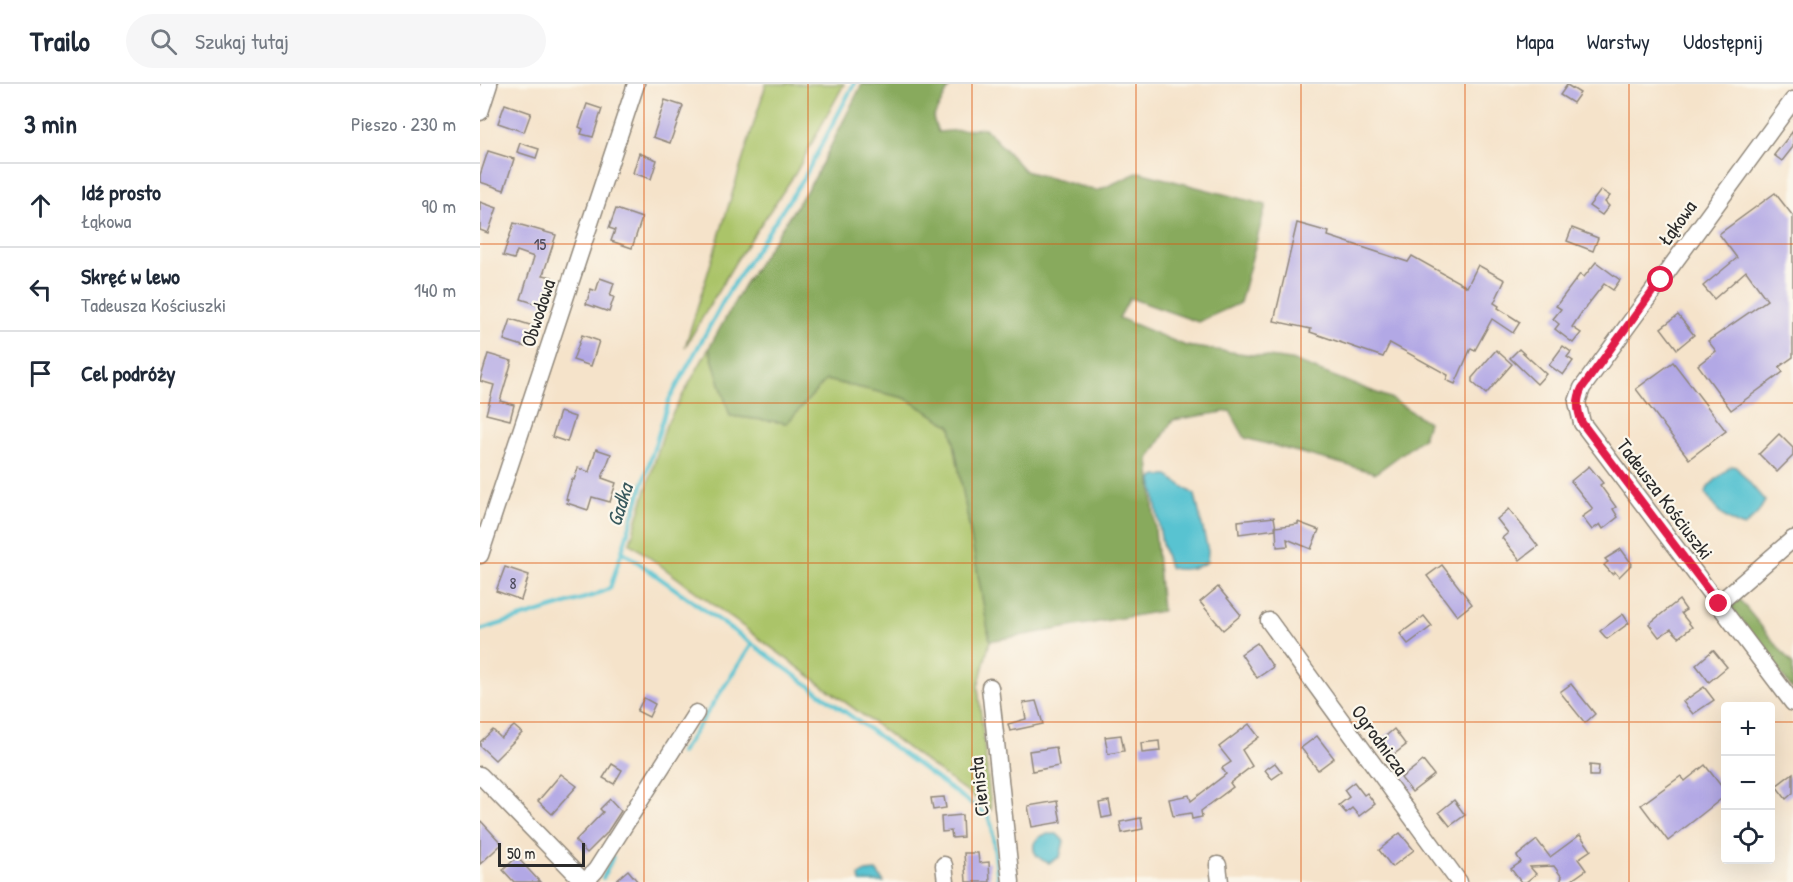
<!DOCTYPE html>
<html lang="pl">
<head>
<meta charset="utf-8">
<style>
	:root { --surface:#fff; --page:#f6f6f7; --text:#1f2937; --muted:#747a83; --line:#e0e1e3 }
	body { margin:0; font-family:"Patrick Hand",sans-serif; background:var(--page); color:var(--text) }
	.controls { position:absolute; right:18px; bottom:18px; display:grid; overflow:hidden; border-radius:6px; box-shadow:0 6px 24px #0002 }
	.controls button { width:54px; height:54px; display:grid; place-items:center; padding:0; border:0; border-bottom:2px solid var(--line); background:var(--surface); color:var(--text); font:30px sans-serif }
	.scale { position:absolute; left:18px; bottom:15px; width:87px; box-sizing:border-box; padding-left:6px; border:3px solid #2b2b2b; border-top:0; font-size:16px; line-height:21px; white-space:nowrap; color:#2b2b2b; -webkit-text-stroke:4px #fbf7ec; paint-order:stroke }
	.stop { position:absolute; width:18px; height:18px; margin:-14px; border:4px solid #e11d48; border-radius:50%; background:#fff }
	.stop.end { background:#e11d48; border-color:#fff; box-shadow:0 2px 6px #0008 }
	.list { margin:0; padding:0; list-style:none }
	h2 { display:flex; justify-content:space-between; align-items:center; height:78px; margin:0; padding:0 24px; font-size:26px }
	h2 small { font-size:20px; font-weight:400; color:var(--muted) }
	.list li { display:grid; grid-template-columns:39px 1fr auto; gap:18px; align-items:center; box-sizing:border-box; height:84px; padding:0 24px; border-top:2px solid var(--line) }
	.list b { display:block; font-size:22px; white-space:nowrap }
	.list p { margin:0; font-size:20px; white-space:nowrap; color:var(--muted) }
	.list em { font-size:20px; font-style:normal; color:var(--muted) }
	.icon { flex:none; width:33px; height:33px; fill:none; stroke:currentColor; stroke-width:2; stroke-linecap:round; stroke-linejoin:round }
	.map { position:relative; flex:none; width:1313px; height:798px; overflow:hidden }
	header { display:flex; align-items:center; gap:36px; box-sizing:border-box; height:84px; padding:0 30px; background:var(--surface); border-bottom:2px solid var(--line) }
	header strong { font-size:28px }
	nav { display:flex; gap:33px; margin-inline-start:auto; font-size:21px }
	.search { width:420px; height:54px; background:var(--page); display:flex; align-items:center; gap:15px; box-sizing:border-box; padding:0 21px; border-radius:33px; color:var(--muted); font-size:22px }
	main { display:flex }
	aside { flex:1; background:var(--surface) }
	.map>svg:first-child { display:block }
	.green { fill:#abc469; stroke:#6b784a; stroke-width:1.5 }
	.forest { fill:#88aa5d; stroke:#5a6a44; stroke-width:1.5 }
	.water { fill:#58c3d1; stroke:#42777e; stroke-width:1.5 }
	.lines { fill:none; stroke-linecap:round; stroke-linejoin:round }
	.stream { stroke:#58c3d1; stroke-width:4 }
	.building { fill:#b2a8e5 }
	.minor-casing { stroke:#90877a; stroke-width:19 }
	.minor { stroke:#fff; stroke-width:16 }
	.route { stroke:#e11d48; stroke-width:8 }
	.grid { fill:none; stroke:#df570e; stroke-width:1.5; stroke-opacity:0.55 }
	.labels { text-anchor:middle; stroke-width:4.5; stroke-linejoin:round; paint-order:stroke }
	.number-label { font-size:16px; fill:#4d4a5a }
	.street-label { font-size:20px; fill:#2b2b2b; stroke:#fbf7ec }
	.water-label { font-size:21px; font-style:italic; fill:#38595d; stroke:#fbf7ec }
</style>
</head>
<body>
<header>
<strong>Trailo</strong>
<div class="search"><svg class="icon" aria-label="search" viewBox="0 0 24 24"><circle cx="10" cy="10" r="6"/><path d="M15 15l6 6"/></svg>Szukaj tutaj</div>
<nav><a>Mapa</a><a>Warstwy</a><a>Udostępnij</a></nav>
</header>
<main>
<aside>
<h2>3 min<small>Pieszo · 230 m</small></h2>
<ul class="list">
<li><svg class="icon" aria-label="ahead" viewBox="0 0 24 24"><path d="M12 20V5M6 11l6-6 6 6"/></svg><div><b>Idź prosto</b><p>Łąkowa</p></div><em>90 m</em></li>
<li><svg class="icon" aria-label="left" viewBox="0 0 24 24"><path d="M17 20v-9H6M10 6l-5 5 5 5"/></svg><div><b>Skręć w lewo</b><p>Tadeusza Kościuszki</p></div><em>140 m</em></li>
<li><svg class="icon" aria-label="arrive" viewBox="0 0 24 24"><path d="M6 21V4h12l-3 4 3 4H6"/></svg><div><b>Cel podróży</b></div></li>
</ul>
</aside>
<div class="map">
<svg width="1313" height="798" viewBox="0 0 1313 798">
	<rect width="100%" height="100%" fill="#fbf7ec"/>
	<filter id="ink" filterUnits="userSpaceOnUse"><feTurbulence type="fractalNoise" baseFrequency=".0167" numOctaves="2"/><feDisplacementMap in="SourceGraphic" scale="12" xChannelSelector="R" yChannelSelector="G"/><feConvolveMatrix kernelMatrix="1 2 1 2 8 2 1 2 1" color-interpolation-filters="sRGB"/></filter>
	<filter id="wash" filterUnits="userSpaceOnUse"><feTurbulence type="fractalNoise" baseFrequency=".008" numOctaves="4" result="noise"/><feDisplacementMap in="SourceGraphic" scale="24" xChannelSelector="R" yChannelSelector="G"/><feGaussianBlur stdDeviation="1.35" result="paint"/><feColorMatrix in="noise" values="0 0 0 0 0 0 0 0 0 0 0 0 0 0 0 0 0 1.4 0 .05"/><feComposite in="paint" operator="in"/></filter>
	<g filter="url(#wash)">
		<rect width="100%" height="100%" fill="#f5e3ca"/>
		<g class="green">
			<polygon points="286,0 364,0 315,90 256,177 205,263"/>
			<polygon points="229,264 250,332 307,339 346,296 425,314 471,342 510,557 498,603 511,726 150,459 186,341"/>
		</g>
		<g class="forest">
			<polygon points="382,0 471,0 453,34 458,48 505,44 545,87 617,107 659,88 786,121 760,219 718,238 650,214 639,234 706,262 811,276 910,314 948,338 943,354 896,389 765,354 750,327 693,336 669,375 682,527 510,557 471,342 425,314 346,296 307,339 250,332 229,264 264,201 334,95"/>
			<polygon points="1258,514 1313,581 1313,606 1248,523"/>
		</g>
		<g class="water">
			<path d="M1251,382L1256,383L1285,417L1278,429L1264,443C1243,435 1237,427 1225,408L1230,401Z"/>
			<path d="M678,392H688L715,411L728,467L727,478C717,484 700,488 689,483L682,460L672,396L674,393Z"/>
			<path d="M567,750H577L584,757L580,773L569,779C551,774 547,755 567,750Z"/>
			<polygon points="396,787 404,798 380,798 379,792 385,788"/>
		</g>
		<g class="lines">
			<g class="stream">
				<polyline points="0,546 115,511 130,504 142,467"/>
				<polyline points="272,560 508,732 512,743 518,798"/>
				<polyline points="201,669 272,560 142,467 189,316 249,207 325,92 374,0"/>
				<polyline points="123,794 133,773"/>
			</g>
		</g>
		<g id="blocks">
			<g class="building">
				<polygon points="1087,1 1100,9 1093,19 1080,11"/>
				<polygon points="185,16 203,22 190,59 173,53"/>
				<polygon points="25,20 51,29 44,48 18,39"/>
				<polygon points="107,20 122,25 113,53 101,50 103,45 99,43"/>
				<polygon points="1313,47 1313,63 1302,77 1294,71"/>
				<polygon points="40,59 59,65 56,74 37,68"/>
				<polygon points="8,67 34,75 24,106 0,98 0,91"/>
				<polygon points="159,69 177,76 171,95 153,89"/>
				<polygon points="1121,106 1130,112 1125,118 1129,122 1122,131 1109,122"/>
				<polygon points="1295,109 1313,132 1313,273 1299,283 1303,288 1251,326 1218,281 1236,267 1228,257 1287,216 1266,187 1234,215 1223,202 1257,174 1239,150"/>
				<polygon points="0,118 17,124 8,149 0,146"/>
				<polygon points="136,125 162,134 152,164 131,157 135,146 129,144"/>
				<polygon points="34,139 76,151 63,191 72,193 63,222 41,215 54,173 37,167 34,175 23,172"/>
				<polygon points="817,139 849,148 848,152 928,178 932,172 987,203 998,181 1025,196 1014,219 1019,222 1018,224 1040,238 1033,249 1012,235 995,266 991,264 975,300 966,296 968,291 910,259 903,273 830,248 831,245 794,237"/>
				<polygon points="1092,144 1118,154 1113,167 1087,157"/>
				<polygon points="1116,178 1140,196 1133,206 1124,200 1102,228 1092,243 1101,249 1093,259 1075,245 1079,240 1073,235 1081,225 1076,222 1100,190 1104,193"/>
				<polygon points="120,194 134,199 130,212 134,213 129,228 106,220 111,205 116,207"/>
				<polygon points="1198,231 1214,251 1197,265 1181,244"/>
				<polygon points="31,235 53,242 46,263 24,256"/>
				<polygon points="102,251 119,257 111,282 93,276"/>
				<polygon points="1083,262 1091,268 1087,273 1093,277 1083,291 1069,281"/>
				<polygon points="1039,265 1066,290 1057,300 1030,274"/>
				<polygon points="1016,266 1032,280 1006,310 992,298 992,294"/>
				<polygon points="8,270 32,277 20,317 34,321 30,336 6,330 14,301 0,297"/>
				<polygon points="1193,278 1246,347 1209,375 1156,305"/>
				<polygon points="80,328 95,333 87,358 72,353"/>
				<polygon points="1299,350 1313,364 1313,372 1297,388 1279,370"/>
				<polygon points="116,365 131,370 122,394 136,399 130,418 112,413 108,426 87,419 88,416 86,415 92,395 94,396 98,384 109,388"/>
				<polygon points="1109,382 1123,399 1120,401 1136,423 1133,425 1138,433 1123,445 1120,440 1112,446 1102,433 1113,425 1091,397"/>
				<polygon points="1029,425 1058,462 1040,476 1022,454 1028,449 1017,435"/>
				<polygon points="794,433 796,445 795,443 818,440 818,438 839,446 831,465 807,455 808,462 797,463 796,445 759,450 758,437"/>
				<polygon points="1141,465 1152,480 1139,493 1135,488 1132,490 1124,481 1128,478 1125,475"/>
				<polygon points="962,481 992,520 977,532 947,492"/>
				<polygon points="25,483 49,491 41,516 16,507"/>
				<polygon points="738,503 761,531 743,546 720,518"/>
				<polygon points="1199,516 1206,526 1201,529 1212,543 1199,553 1191,545 1179,553 1169,540"/>
				<polygon points="1143,530 1149,539 1127,555 1120,547"/>
				<polygon points="944,532 952,542 928,560 920,550"/>
				<polygon points="777,559 793,583 777,594 761,570"/>
				<polygon points="1233,566 1247,583 1229,598 1216,581"/>
				<polygon points="1091,600 1115,630 1105,639 1080,608"/>
				<polygon points="1224,603 1234,616 1213,630 1203,618"/>
				<polygon points="164,614 175,620 169,633 157,627"/>
				<polygon points="556,617 563,640 530,647 528,640 546,635 543,619"/>
				<polygon points="769,640 779,653 762,666 772,682 750,699 753,703 721,727 722,733 712,735 711,729 693,732 689,715 709,711 711,717 746,690 742,684 751,678 739,663"/>
				<polygon points="34,642 42,649 15,676 0,662 0,658 13,646 21,654"/>
				<polygon points="914,645 926,661 913,671 901,656"/>
				<polygon points="641,651 644,667 628,670 625,653"/>
				<polygon points="837,652 854,674 838,686 821,664"/>
				<polygon points="679,657 680,667 662,669 661,659"/>
				<polygon points="576,663 579,682 552,687 549,667"/>
				<polygon points="943,677 954,691 932,708 921,694"/>
				<polygon points="795,679 802,688 792,695 785,686"/>
				<polygon points="132,680 142,686 134,700 123,694"/>
				<polygon points="1110,681 1119,682 1118,692 1110,692"/>
				<polygon points="1225,681 1245,707 1245,712 1188,757 1161,721 1201,692 1205,697"/>
				<polygon points="1313,689 1313,709 1306,715 1296,702"/>
				<polygon points="81,690 97,702 72,730 58,717"/>
				<polygon points="874,698 884,711 887,709 895,720 879,732 872,724 866,729 859,721 869,713 864,706"/>
				<polygon points="464,713 466,724 453,726 451,714"/>
				<polygon points="130,715 141,727 126,750 107,769 95,757 123,728 120,725"/>
				<polygon points="974,716 985,731 970,742 959,728"/>
				<polygon points="577,717 581,738 552,743 548,722"/>
				<polygon points="629,717 632,732 622,734 619,719"/>
				<polygon points="482,731 483,753 472,754 471,747 462,748 461,733"/>
				<polygon points="661,734 663,745 642,749 640,738"/>
				<polygon points="0,736 22,760 0,780"/>
				<polygon points="920,749 934,766 912,783 899,766"/>
				<polygon points="1100,751 1111,766 1098,775 1106,786 1089,798 1080,798 1082,793 1074,782 1050,783 1056,790 1046,798 1041,798 1031,785 1041,778 1037,772 1057,756 1070,773"/>
				<polygon points="484,769 498,769 499,779 509,778 510,798 486,798"/>
				<polygon points="37,773 60,798 34,798 23,786"/>
				<polygon points="148,786 158,798 134,798"/>
			</g>
		</g>
	</g>
	<g filter="url(#ink)">
		<use href="#blocks" fill-opacity="0" stroke="#90877a" stroke-width="1.5"/>
		<g class="lines">
			<g class="minor-casing">
				<g id="minor">
					<polyline points="1313,16 1102,304 1097,318 1102,339 1313,619"/>
					<polyline points="0,28 9,0"/>
					<polyline points="0,471 156,0"/>
					<polyline points="1238,520 1313,455"/>
					<polyline points="789,537 979,798"/>
					<polyline points="510,603 531,798"/>
					<polyline points="0,691 104,798"/>
					<polyline points="464,781 466,798"/>
					<polyline points="738,781 740,798"/>
					<polyline points="105,798 116,786 216,629"/>
				</g>
			</g>
			<use href="#minor" class="minor"/>
		</g>
	</g>
	<g class="lines" filter="url(#ink)">
		<path class="route" d="M1181,196L1102,304C1096,316 1097,326 1102,339L1239,520"/>
	</g>
	<path class="grid" d="M164,0V798M328,0V798M492,0V798M656,0V798M821,0V798M985,0V798M1149,0V798M0,160H1313M0,319H1313M0,479H1313M0,638H1246M1290,638H1313"/>
	<g class="labels">
		<g class="number-label">
			<text x="60" y="166">15</text>
			<text x="33" y="505">8</text>
		</g>
		<g class="street-label">
			<text transform="translate(1197 139) rotate(-54)" y="7">Łąkowa</text>
			<text transform="translate(58 229) rotate(-72)" y="7">Obwodowa</text>
			<text transform="translate(1185 415) rotate(53)" y="7">Tadeusza Kościuszki</text>
			<text transform="translate(900 656) rotate(54)" y="7">Ogrodnicza</text>
			<text transform="translate(499 703) rotate(-96)" y="7">Cienista</text>
		</g>
		<g class="water-label">
			<text transform="translate(140 421) rotate(-73)" y="7">Gadka</text>
		</g>
	</g>
</svg>
<div class="controls">
<button>+</button>
<button>−</button>
<button><svg class="icon" aria-label="locate" viewBox="0 0 24 24"><circle cx="12" cy="12" r="6"/><path d="M12 2v4M12 18v4M2 12h4M18 12h4"/></svg></button>
</div>
<div class="scale">50 m</div>
<div class="stop" style="left:1181px;top:196px"></div>
<div class="stop end" style="left:1239px;top:520px"></div>
</div>
</main>
</body>
</html>
